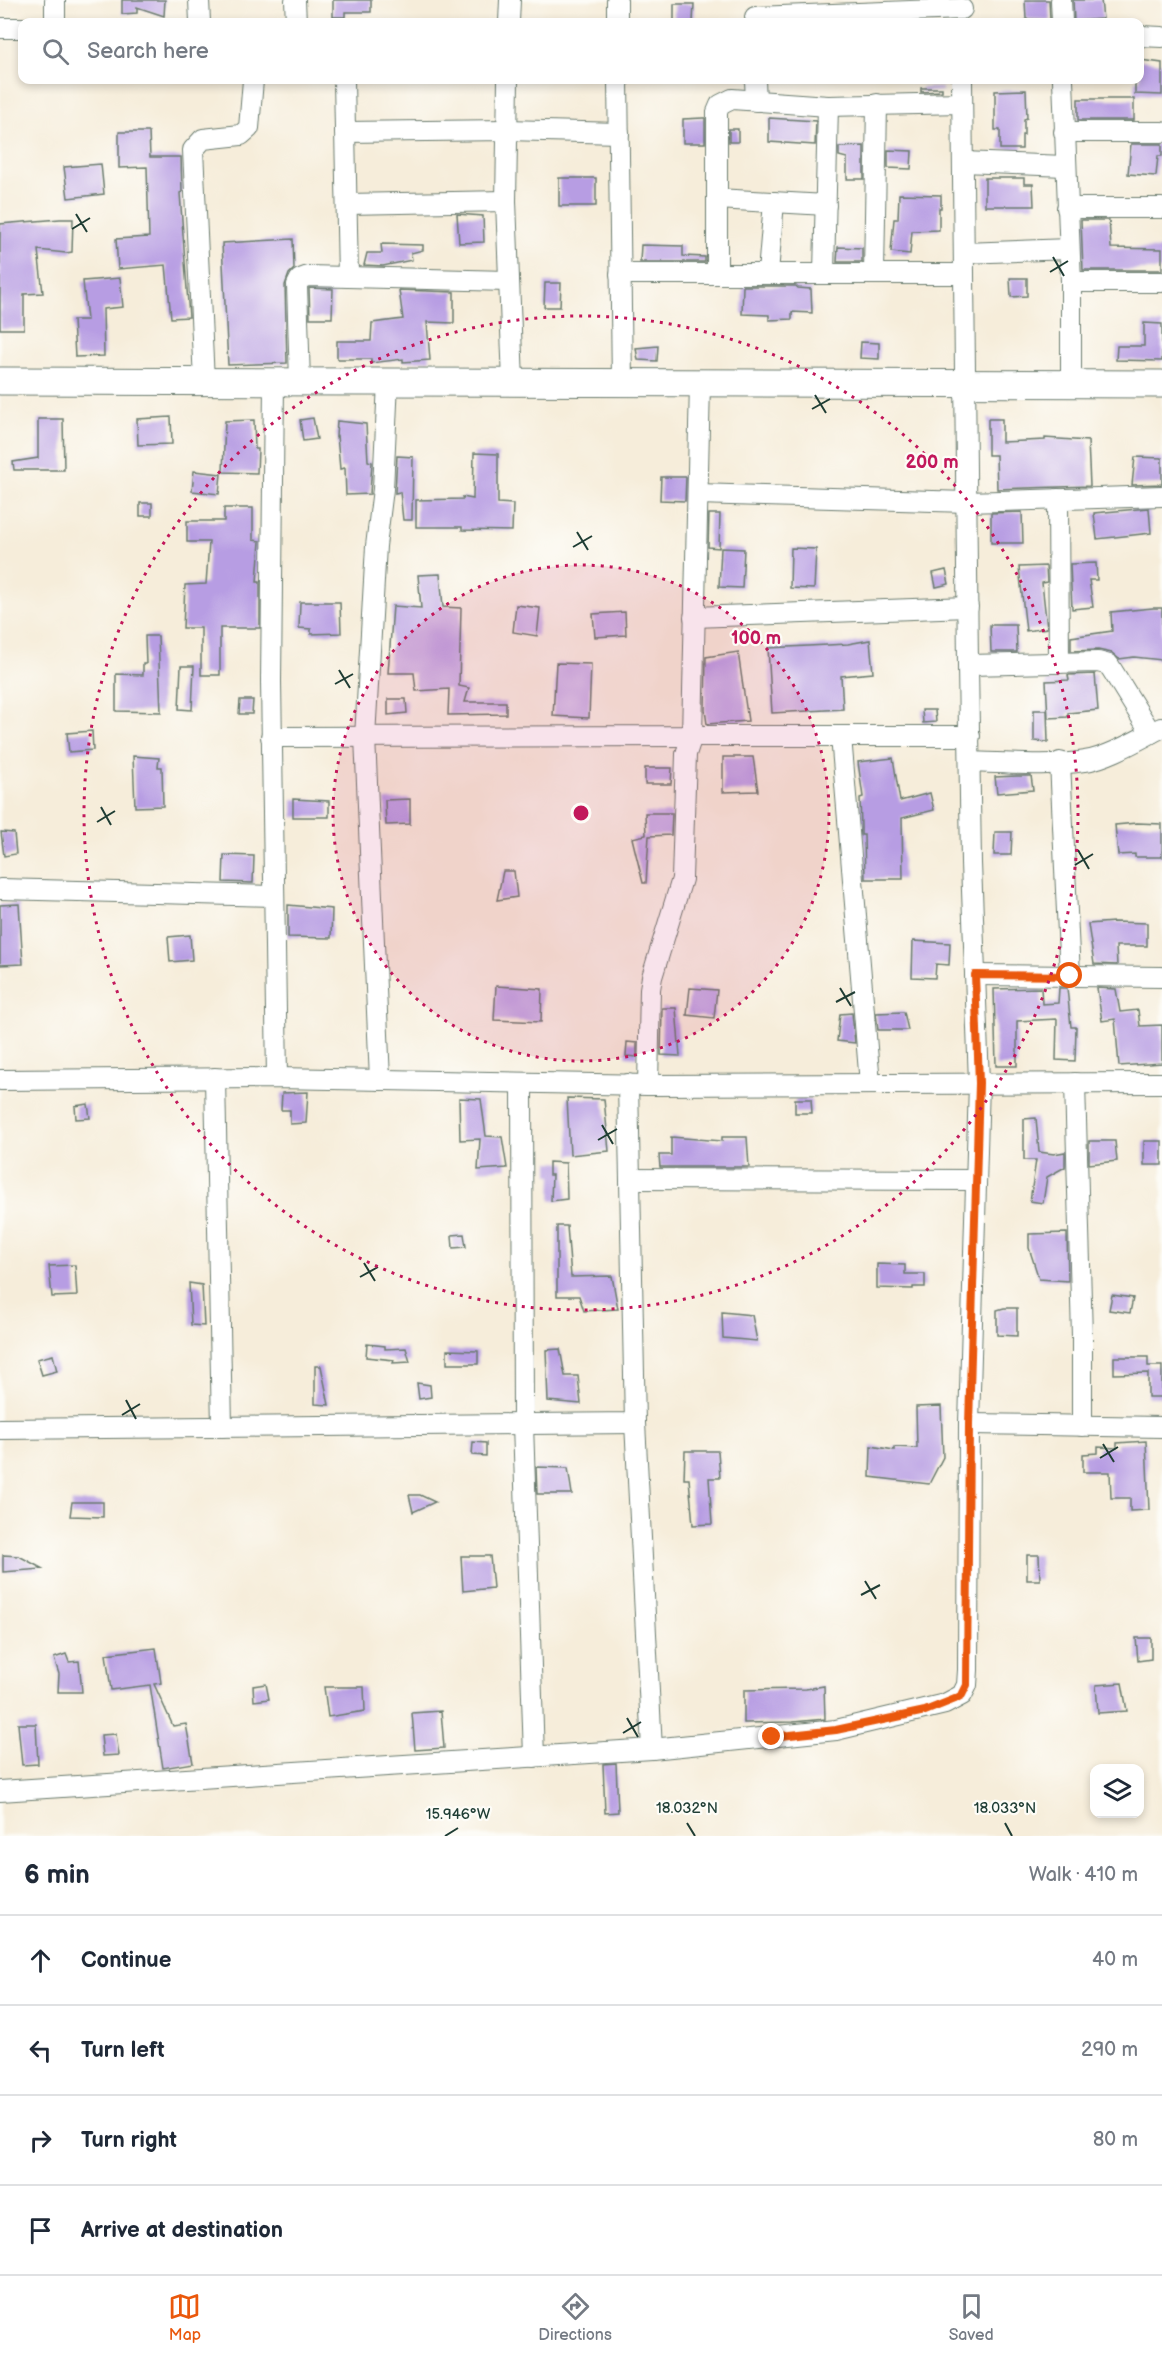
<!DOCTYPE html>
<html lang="en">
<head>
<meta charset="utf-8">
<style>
	:root { --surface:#fff; --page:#f2f2f3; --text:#1f2937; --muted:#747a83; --line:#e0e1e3; --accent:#ea580c }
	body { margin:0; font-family:"Balsamiq Sans",sans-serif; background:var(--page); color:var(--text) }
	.controls { position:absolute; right:18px; bottom:18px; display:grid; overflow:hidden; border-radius:12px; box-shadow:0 3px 9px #0003 }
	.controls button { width:54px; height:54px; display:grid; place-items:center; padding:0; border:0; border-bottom:2px solid var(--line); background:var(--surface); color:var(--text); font:30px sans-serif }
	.stop { position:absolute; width:18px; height:18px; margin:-14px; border:4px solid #ea580c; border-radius:50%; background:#fff }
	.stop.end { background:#ea580c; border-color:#fff; box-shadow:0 2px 6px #0008 }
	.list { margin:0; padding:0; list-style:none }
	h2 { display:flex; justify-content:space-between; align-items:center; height:78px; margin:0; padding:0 24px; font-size:26px }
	h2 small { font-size:20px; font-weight:400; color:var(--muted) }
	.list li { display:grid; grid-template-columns:39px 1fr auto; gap:18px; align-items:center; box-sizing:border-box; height:90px; padding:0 24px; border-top:2px solid var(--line) }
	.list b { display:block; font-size:22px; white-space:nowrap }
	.list em { font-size:20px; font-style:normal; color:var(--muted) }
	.icon { flex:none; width:33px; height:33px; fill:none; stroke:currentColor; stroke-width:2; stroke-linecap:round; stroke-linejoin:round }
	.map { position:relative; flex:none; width:1162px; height:1836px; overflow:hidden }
	.search { position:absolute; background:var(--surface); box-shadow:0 3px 9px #0003; left:18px; right:18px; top:18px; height:66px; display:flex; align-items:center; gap:15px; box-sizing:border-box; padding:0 21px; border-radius:12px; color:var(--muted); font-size:22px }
	.sheet { height:438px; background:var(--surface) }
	nav { display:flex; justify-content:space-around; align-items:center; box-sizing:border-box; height:84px; border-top:2px solid var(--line); background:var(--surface); font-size:16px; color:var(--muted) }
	nav a { display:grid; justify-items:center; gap:3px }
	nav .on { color:var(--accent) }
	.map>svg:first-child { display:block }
	.building { fill:#b79de3 }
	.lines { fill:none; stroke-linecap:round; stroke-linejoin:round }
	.street-casing { stroke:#6a7b6e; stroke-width:22 }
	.secondary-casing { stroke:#6a7b6e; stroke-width:29 }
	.street { stroke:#fff; stroke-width:20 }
	.secondary { stroke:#fff; stroke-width:27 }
	.route { stroke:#ea580c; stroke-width:8 }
	.ticks { fill:none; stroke:#1f3d34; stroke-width:2 }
	.ring { fill:none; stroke:#c2185b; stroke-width:3; stroke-dasharray:3 6 }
	.ticks-label { font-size:15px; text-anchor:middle; fill:#1f3d34; stroke:#fdfcf7; stroke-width:4.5; stroke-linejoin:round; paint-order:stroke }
	.centre { fill:#c2185b; stroke:#fdfcf7; stroke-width:3 }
	.ring-label { font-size:18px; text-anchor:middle; font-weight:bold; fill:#c2185b; stroke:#fdfcf7; stroke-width:4.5; stroke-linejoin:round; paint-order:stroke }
</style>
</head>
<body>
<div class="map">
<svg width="1162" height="1836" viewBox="0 0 1162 1836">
	<rect width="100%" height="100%" fill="#fdfcf7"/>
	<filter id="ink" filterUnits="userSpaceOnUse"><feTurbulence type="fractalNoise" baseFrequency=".0167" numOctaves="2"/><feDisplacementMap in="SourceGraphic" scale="12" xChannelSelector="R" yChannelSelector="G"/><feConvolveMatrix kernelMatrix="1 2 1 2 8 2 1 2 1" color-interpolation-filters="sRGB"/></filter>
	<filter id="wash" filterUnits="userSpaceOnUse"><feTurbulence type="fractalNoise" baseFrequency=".008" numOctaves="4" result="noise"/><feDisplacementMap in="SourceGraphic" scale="24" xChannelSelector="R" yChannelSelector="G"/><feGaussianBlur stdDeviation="1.35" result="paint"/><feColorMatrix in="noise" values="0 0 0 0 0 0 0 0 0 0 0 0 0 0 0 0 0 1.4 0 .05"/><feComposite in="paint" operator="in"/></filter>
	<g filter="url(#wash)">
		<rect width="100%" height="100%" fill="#f6edda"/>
		<g id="blocks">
			<g class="building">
				<polygon points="122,0 165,0 164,16 137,7 137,13 122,14"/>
				<polygon points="333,0 371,0 371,12 345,12 345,17 333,17"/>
				<polygon points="1025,0 1049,0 1050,20 1026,19"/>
				<polygon points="1073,0 1101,0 1103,19 1074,21"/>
				<polygon points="674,4 694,4 693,22 674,22"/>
				<polygon points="1140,60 1162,63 1162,95 1135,94 1135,80 1140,80"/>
				<polygon points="921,88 942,88 942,91 921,92"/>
				<polygon points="1026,90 1027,118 1024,119 1024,135 1022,135 1022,149 1000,149 1000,130 995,130 995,91"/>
				<rect x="1078" y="99" width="56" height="21"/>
				<polygon points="703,118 705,118 705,143 683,143 683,119"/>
				<polygon points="769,118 816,121 815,145 769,142"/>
				<rect x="729" y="129" width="9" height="13"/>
				<polygon points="119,132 149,132 150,157 181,157 182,192 180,193 189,317 171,318 166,265 118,269 116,239 149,237 147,167 119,168"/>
				<polygon points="1131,144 1162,144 1162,156 1158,156 1156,176 1128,174"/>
				<polygon points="864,146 864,179 847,179 847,158 839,156 839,147"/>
				<polygon points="888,150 912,151 911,169 888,168"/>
				<polygon points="101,164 104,194 68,198 64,167"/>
				<rect x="559" y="178" width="37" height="28"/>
				<polygon points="985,178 1024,178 1024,184 1033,184 1034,206 985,206"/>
				<polygon points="899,194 941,195 941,208 939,208 939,230 912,231 910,254 891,252 894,219 898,219"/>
				<polygon points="457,214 483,216 484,242 459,243"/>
				<polygon points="60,219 73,219 72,252 66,253 38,250 43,293 24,294 24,329 0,329 0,224"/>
				<polygon points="1081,220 1109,220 1111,248 1162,249 1162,270 1083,270"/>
				<polygon points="293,239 294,269 289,274 285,285 287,363 228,365 222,243"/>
				<polygon points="381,244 423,245 423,250 411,253 412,260 383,266 364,265 367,253 382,253"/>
				<polygon points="641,245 683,246 683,256 705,257 705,262 640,262"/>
				<polygon points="838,247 862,248 862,262 837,262"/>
				<polygon points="120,278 123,307 103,309 104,356 75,357 73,320 87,320 83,281"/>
				<polygon points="1010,278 1027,278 1027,296 1011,297"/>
				<polygon points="545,283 561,283 560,307 544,307"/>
				<polygon points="743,286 796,286 798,288 811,289 812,313 792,312 792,319 769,320 769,315 742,314"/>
				<polygon points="309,288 333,289 332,318 310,318"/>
				<polygon points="399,290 454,292 454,323 427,322 430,360 403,362 403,359 371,363 371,359 337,359 337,341 371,341 372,323 403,319"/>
				<polygon points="1144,323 1162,324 1162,361 1116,360 1117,346 1144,346"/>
				<polygon points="861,342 879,343 879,359 860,358"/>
				<polygon points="658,346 657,361 638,360 636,348"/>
				<polygon points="171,417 172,444 138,445 137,419"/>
				<polygon points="313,418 317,439 303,441 300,420"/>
				<polygon points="38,419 63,419 64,470 14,470 13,462 38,458"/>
				<polygon points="988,419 1002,419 1002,442 1045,440 1045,438 1088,441 1090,486 997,489 996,455 988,455"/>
				<polygon points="254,420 255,449 258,449 257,473 223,472 225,421"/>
				<polygon points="337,421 366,424 368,461 372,462 370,494 346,495 345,468 340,469 337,436 336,437"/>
				<polygon points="474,453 498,454 498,503 513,504 512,531 462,530 462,527 416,527 416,500 463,499 462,497 473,499"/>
				<polygon points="397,456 413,457 412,520 403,520 400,492 395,493"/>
				<polygon points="1135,457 1162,458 1162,484 1132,485"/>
				<polygon points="194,471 221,474 219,494 192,491"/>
				<polygon points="661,477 686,477 685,501 660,500"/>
				<rect x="140" y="503" width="12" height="13"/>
				<polygon points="224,508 253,508 253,540 260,541 257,582 260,582 260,628 220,628 220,675 201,675 201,628 183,628 185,585 206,584 209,542 187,542 187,521 224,521"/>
				<polygon points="1149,508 1151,533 1097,539 1094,513"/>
				<polygon points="1022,512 1023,543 991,543 991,513"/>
				<polygon points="709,514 720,514 719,548 708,547"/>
				<polygon points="721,548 744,549 742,588 719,587"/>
				<polygon points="791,548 816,549 814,589 790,588"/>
				<polygon points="1096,563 1097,580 1089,580 1093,607 1072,609 1070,564"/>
				<polygon points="1046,566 1047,582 1042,583 1047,628 1026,631 1019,567"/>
				<polygon points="946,570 949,584 936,587 933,573"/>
				<polygon points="440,574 443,607 461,608 459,686 469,688 465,702 506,702 506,714 448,715 449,689 416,691 414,673 388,673 393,606 421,608 418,575"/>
				<polygon points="300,602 340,602 341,633 311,634 311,629 299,628"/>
				<polygon points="516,605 540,608 537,636 513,632"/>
				<polygon points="1153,608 1162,608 1162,660 1134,657 1119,659 1112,653 1098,650 1071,651 1071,637 1112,631 1111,612"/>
				<polygon points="625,612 626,635 595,637 593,614"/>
				<polygon points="990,625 1016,625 1017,652 991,652"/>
				<polygon points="145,636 158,636 161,712 116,711 116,674 143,675 143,664 146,664"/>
				<polygon points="870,640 873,673 841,676 843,709 772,713 768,648 848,644"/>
				<polygon points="738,652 748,721 707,724 705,710 706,657"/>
				<polygon points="556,663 591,664 589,718 553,716"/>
				<polygon points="181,666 194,666 192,710 179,709"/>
				<polygon points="1095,674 1098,710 1068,713 1068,717 1048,718 1046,681 1069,680 1068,675"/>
				<polygon points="388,699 406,699 407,713 388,715"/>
				<polygon points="240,700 253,700 252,714 239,714"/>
				<polygon points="922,710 935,710 936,722 923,723"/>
				<polygon points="1034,710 1047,710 1048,742 1034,741"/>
				<polygon points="92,731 93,750 69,752 67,733"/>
				<polygon points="133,756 159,758 158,767 162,767 163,806 135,807"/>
				<polygon points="723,757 753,757 758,791 723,792"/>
				<polygon points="893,758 900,801 930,793 934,810 902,818 903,879 865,879 864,835 861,835 861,827 860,798 863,797 858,762"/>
				<polygon points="645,768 672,768 671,784 645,784"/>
				<polygon points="1017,776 1031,776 1033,790 997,793 995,777"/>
				<polygon points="293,799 329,801 329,817 293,817"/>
				<polygon points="410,799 410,824 386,825 385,800"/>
				<polygon points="645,813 672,813 671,835 649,836 646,883 643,883 632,838 646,835"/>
				<polygon points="1137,823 1162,824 1162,857 1135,857 1135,854 1118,855 1115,825"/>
				<polygon points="1,832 14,833 16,854 4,856"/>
				<polygon points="995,832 1012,832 1011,855 994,855"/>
				<polygon points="224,855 254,856 253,883 223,882"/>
				<polygon points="503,871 514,871 517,897 497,900"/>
				<polygon points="19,904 23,964 0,965 0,905"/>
				<polygon points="288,905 332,909 331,938 288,937"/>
				<polygon points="1114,922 1147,923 1147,946 1116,946 1117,965 1094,964 1088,924"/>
				<polygon points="190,935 192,960 170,962 168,937"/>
				<polygon points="913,941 950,943 949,965 936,964 935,978 912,977"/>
				<polygon points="496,986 542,989 541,1022 494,1020"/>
				<polygon points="690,988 717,990 714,1018 687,1015"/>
				<polygon points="1041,988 1042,1004 1058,1003 1059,988 1067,988 1071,1027 1076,1027 1075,1061 1056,1060 1057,1019 1017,1021 1017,1066 996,1066 994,989"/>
				<polygon points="1097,988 1116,989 1120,1012 1138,1010 1140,1026 1162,1025 1162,1063 1119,1066 1115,1019 1102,1021"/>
				<polygon points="662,1008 676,1008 680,1056 661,1055"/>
				<polygon points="904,1012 908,1030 878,1030 876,1013"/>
				<polygon points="852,1013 855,1043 837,1041 840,1014"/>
				<polygon points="627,1042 637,1043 637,1057 626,1056"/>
				<polygon points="308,1092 306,1123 290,1124 290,1110 281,1110 282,1093"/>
				<polygon points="459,1098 481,1099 486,1136 502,1137 507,1168 478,1170 480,1139 460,1140"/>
				<polygon points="567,1098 604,1099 609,1151 570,1155"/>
				<polygon points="795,1099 811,1099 812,1113 795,1113"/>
				<polygon points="88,1104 90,1118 76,1119 75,1106"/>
				<polygon points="1036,1118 1039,1152 1054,1154 1065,1152 1065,1167 1047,1177 1043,1203 1030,1201 1036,1160 1024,1160 1024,1119"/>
				<polygon points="671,1137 722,1141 722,1137 747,1137 749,1167 660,1167 659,1155 671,1155"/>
				<polygon points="1089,1141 1115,1141 1117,1161 1089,1164"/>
				<rect x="1144" y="1141" width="18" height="24"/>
				<polygon points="549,1162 566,1163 567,1199 551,1201 552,1175 549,1175"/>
				<polygon points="557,1226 567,1226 571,1277 612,1276 618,1309 584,1311 579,1296 557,1296"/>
				<polygon points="1067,1233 1068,1281 1039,1279 1029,1248 1029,1234"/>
				<polygon points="464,1234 466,1247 453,1248 452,1235"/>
				<polygon points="877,1264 905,1265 905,1274 925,1274 925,1287 913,1287 913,1289 877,1288"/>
				<polygon points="75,1265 77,1296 52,1297 49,1266"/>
				<polygon points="189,1283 202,1285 204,1326 191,1325"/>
				<polygon points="1112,1295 1133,1298 1130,1313 1109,1310"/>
				<polygon points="1004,1308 1017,1308 1017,1336 997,1335 997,1310"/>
				<polygon points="722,1312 752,1315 757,1341 723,1338"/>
				<polygon points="367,1344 385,1346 385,1349 406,1348 410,1362 393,1363 394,1360 366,1357"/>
				<polygon points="560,1349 565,1376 578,1376 581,1404 548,1401 546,1350"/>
				<polygon points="447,1350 478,1351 478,1364 447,1364"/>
				<polygon points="53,1355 57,1371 42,1375 37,1359"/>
				<polygon points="1114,1357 1148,1357 1148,1366 1162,1366 1162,1397 1148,1397 1148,1373 1114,1374"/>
				<polygon points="315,1366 321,1366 329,1405 315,1404"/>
				<polygon points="417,1383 430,1385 431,1397 419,1399"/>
				<polygon points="941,1406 943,1457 929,1484 870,1477 871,1446 894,1450 894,1447 917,1448 916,1407"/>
				<polygon points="1146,1441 1149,1510 1130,1511 1130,1498 1111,1498 1110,1472 1083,1472 1083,1454 1098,1453 1098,1447 1117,1448 1117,1443"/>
				<polygon points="473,1442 486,1443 486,1456 472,1455"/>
				<polygon points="685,1451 718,1451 720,1478 709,1478 712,1524 693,1525 689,1479 684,1479"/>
				<polygon points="536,1467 568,1468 572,1494 537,1494"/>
				<polygon points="409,1495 420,1495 435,1502 413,1512"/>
				<polygon points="72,1502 103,1502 103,1517 70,1516"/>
				<polygon points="3,1555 19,1556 43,1569 3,1572"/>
				<polygon points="1027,1555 1039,1555 1040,1580 1027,1580"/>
				<polygon points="461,1556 490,1556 493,1588 463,1591"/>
				<polygon points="1136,1638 1151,1638 1151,1659 1138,1661"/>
				<polygon points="156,1648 161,1683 154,1684 173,1726 186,1724 193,1763 163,1768 150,1685 111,1690 106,1654"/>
				<polygon points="66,1654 69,1662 79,1661 82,1692 58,1692 59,1674 54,1658"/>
				<polygon points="1122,1683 1127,1711 1098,1713 1096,1685"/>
				<polygon points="266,1684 269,1699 254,1701 253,1686"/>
				<polygon points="824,1686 825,1719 793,1722 744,1723 744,1690 806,1689"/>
				<polygon points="324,1687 364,1687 365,1711 328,1717"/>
				<polygon points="441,1711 444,1748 415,1750 412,1713"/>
				<polygon points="18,1724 36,1724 38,1764 22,1765"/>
				<polygon points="116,1734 119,1755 103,1756 101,1735"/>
				<polygon points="616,1763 618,1812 605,1813 603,1764"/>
			</g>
		</g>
	</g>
	<g filter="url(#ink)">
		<use href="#blocks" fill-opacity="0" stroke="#6a7b6e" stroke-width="1.5"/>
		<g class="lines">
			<g class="street-casing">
				<g id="street">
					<polyline points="199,0 200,22"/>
					<polyline points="295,0 296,22"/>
					<polyline points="617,0 617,22"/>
					<polyline points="1061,0 1062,22"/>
					<polyline points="755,17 962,9"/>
					<polyline points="55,22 55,0"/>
					<polyline points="509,22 510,0"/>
					<polyline points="0,28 22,28"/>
					<polyline points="1140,36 1162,37"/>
					<polyline points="344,80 348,277"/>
					<polyline points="508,80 506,201 513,382"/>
					<polyline points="618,80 622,383"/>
					<polyline points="755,80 756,101"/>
					<polyline points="1063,80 1071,282 1071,384"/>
					<polyline points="345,132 507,130 619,133"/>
					<polyline points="1064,132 1162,132"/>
					<polyline points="963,162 1065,166"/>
					<polyline points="717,199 826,205"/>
					<polyline points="347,204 506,201"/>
					<polyline points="1067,208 1162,208"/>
					<polyline points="964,253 1069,249"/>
					<polyline points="768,273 774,202"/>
					<polyline points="824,273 828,106"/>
					<polyline points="874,273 877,104"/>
					<polyline points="620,274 964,274"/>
					<polyline points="717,274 717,112 720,105 732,99 828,106 962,103"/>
					<polyline points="1071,282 1162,282"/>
					<polyline points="204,381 193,150 203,139 241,135 249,128 253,80"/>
					<polyline points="274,382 271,681 277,1078"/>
					<polyline points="300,382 297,285 300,279 308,276 508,281"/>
					<polyline points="698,494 967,502 1162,496"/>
					<polyline points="1058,499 1059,663"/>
					<polyline points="694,617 968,607"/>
					<polyline points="968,665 1098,662 1109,665 1151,733"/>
					<polyline points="841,736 870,1084"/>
					<polyline points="271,737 692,736 700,383"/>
					<path d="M970,762C1008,763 1048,767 1085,761C1108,758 1141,738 1161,728"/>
					<polyline points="1060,762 1070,976"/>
					<polyline points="0,889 273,896"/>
					<polyline points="975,975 1162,977"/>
					<polyline points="215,1078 222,1427"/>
					<polyline points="0,1080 277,1078 648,1085 1162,1083"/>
					<polyline points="380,1080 365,737 376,546 383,489 388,382"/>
					<polyline points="522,1083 523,1424 534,1757"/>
					<polyline points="1075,1083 1082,1337 1082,1426"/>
					<polyline points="648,1085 650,989 652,977 682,879 686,754 692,736 970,736"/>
					<polyline points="630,1179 976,1180"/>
					<polyline points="635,1423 652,1749"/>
					<polyline points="969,1424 1162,1427"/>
					<polyline points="0,1429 635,1423 628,1084"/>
					<polyline points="0,1791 652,1749 836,1730 945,1704 962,1695 967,1685 968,1670 969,1424 979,1083 971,863 968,665 962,80"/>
				</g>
			</g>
			<g class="secondary-casing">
				<polyline id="secondary" points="0,381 1162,384"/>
			</g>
			<use href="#street" class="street"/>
			<use href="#secondary" class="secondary"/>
		</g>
	</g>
	<g class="lines" filter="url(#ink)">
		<polyline class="route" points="772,1737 836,1730 925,1711 955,1699 962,1695 967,1685 969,1424 979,1083 975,975 1070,976"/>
	</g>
	<path class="ticks" d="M76,214L87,232M72,229L90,218M1053,257L1064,276M1050,272L1068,261M815,395L826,413M812,409L830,399M577,532L588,550M573,547L592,536M339,670L350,688M335,684L353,674M101,807L111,825M97,822L115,811M1078,850L1089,869M1075,865L1093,854M840,988L851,1006M836,1002L855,992M602,1125L613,1144M598,1140L617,1129M364,1263L375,1281M360,1277L378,1267M126,1400L136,1419M122,1415L140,1404M1103,1444L1114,1462M1100,1458L1118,1447M865,1581L876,1599M861,1595L880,1585M627,1718L638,1737M623,1733L641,1722M687,1823L695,1836M1005,1823L1012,1836M445,1836L458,1828"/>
	<circle cx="581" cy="813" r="248" fill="#c2185b" fill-opacity=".12"/>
	<g class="ring">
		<circle cx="581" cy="813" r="248"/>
		<circle cx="581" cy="813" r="497"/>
	</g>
	<g class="ticks-label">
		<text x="687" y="1813">18.032°N</text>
		<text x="1005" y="1813">18.033°N</text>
		<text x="458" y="1819">15.946°W</text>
	</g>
	<circle cx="581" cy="813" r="9" class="centre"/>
	<g class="ring-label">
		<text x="932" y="468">200 m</text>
		<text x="756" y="644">100 m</text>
	</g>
</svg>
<div class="controls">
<button><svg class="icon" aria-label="layers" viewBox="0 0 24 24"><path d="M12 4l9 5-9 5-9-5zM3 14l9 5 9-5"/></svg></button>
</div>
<div class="stop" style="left:1070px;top:976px"></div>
<div class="stop end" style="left:772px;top:1737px"></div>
<div class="search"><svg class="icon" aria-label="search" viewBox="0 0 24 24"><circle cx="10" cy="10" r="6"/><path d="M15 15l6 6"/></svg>Search here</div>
</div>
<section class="sheet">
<h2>6 min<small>Walk · 410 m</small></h2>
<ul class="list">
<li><svg class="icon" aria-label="ahead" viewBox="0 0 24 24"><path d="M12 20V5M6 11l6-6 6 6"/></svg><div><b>Continue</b></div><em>40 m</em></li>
<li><svg class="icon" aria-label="left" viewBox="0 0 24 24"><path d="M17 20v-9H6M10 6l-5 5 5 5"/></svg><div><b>Turn left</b></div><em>290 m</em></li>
<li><svg class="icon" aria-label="right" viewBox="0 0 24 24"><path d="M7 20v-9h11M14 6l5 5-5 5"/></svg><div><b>Turn right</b></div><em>80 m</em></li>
<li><svg class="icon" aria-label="arrive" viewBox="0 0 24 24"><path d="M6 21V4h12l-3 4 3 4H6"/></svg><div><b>Arrive at destination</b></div></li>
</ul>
</section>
<nav>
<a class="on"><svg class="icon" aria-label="map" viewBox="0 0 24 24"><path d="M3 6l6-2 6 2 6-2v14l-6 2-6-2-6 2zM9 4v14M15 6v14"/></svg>Map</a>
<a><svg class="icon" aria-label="directions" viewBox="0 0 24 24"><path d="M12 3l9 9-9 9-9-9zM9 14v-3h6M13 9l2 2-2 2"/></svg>Directions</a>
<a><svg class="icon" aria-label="saved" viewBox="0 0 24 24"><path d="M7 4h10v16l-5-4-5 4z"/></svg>Saved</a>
</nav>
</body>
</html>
